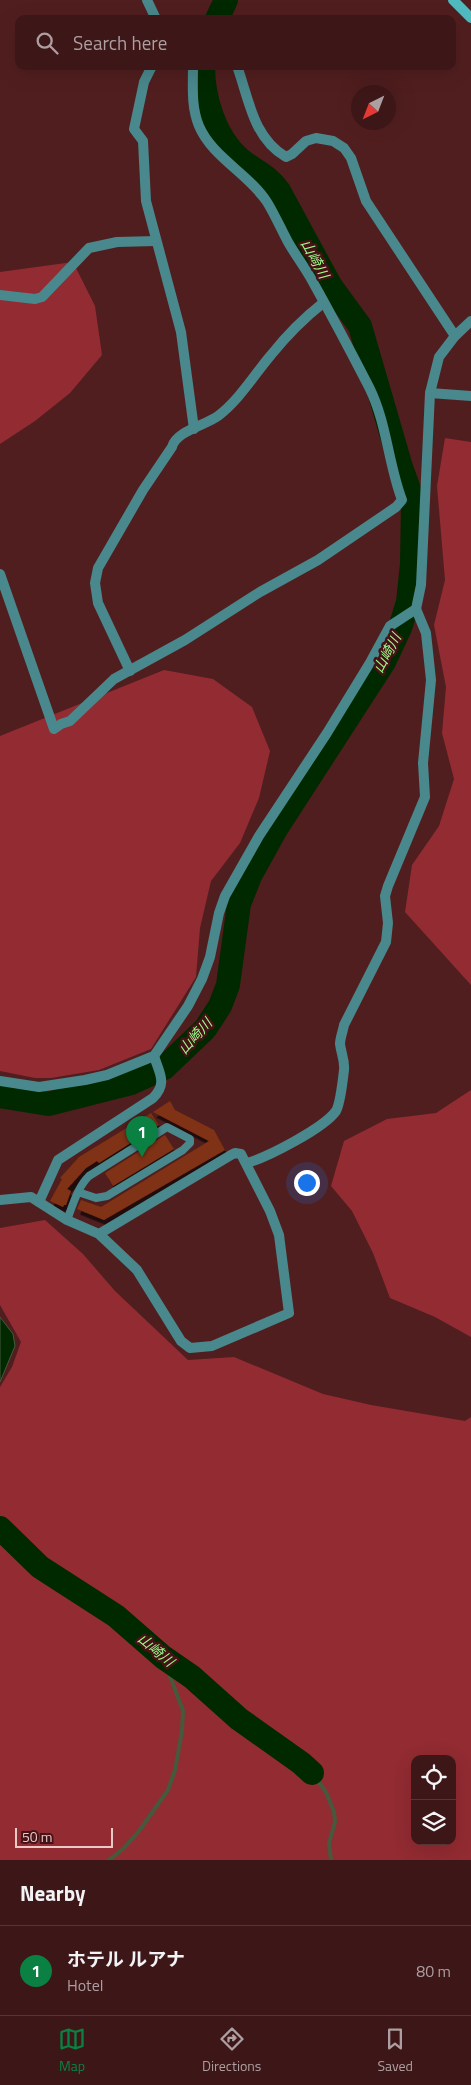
<!DOCTYPE html>
<html lang="en">
<head>
<meta charset="utf-8">
<style>
	:root { --surface:#3d1617; --page:#482324; --text:#f1f3f6; --muted:#ad9fa1; --line:#563536; --accent:#0b8043 }
	body { margin:0; font-family:"Titillium Web","Noto Sans JP",sans-serif; background:var(--page); color:var(--text) }
	.controls { position:absolute; right:15px; bottom:15px; display:grid; overflow:hidden; border-radius:10px; box-shadow:0 5px 20px #0002 }
	.controls button { width:45px; height:45px; display:grid; place-items:center; padding:0; border:0; border-bottom:1px solid var(--line); background:var(--surface); color:var(--text); font:25px sans-serif }
	.compass { position:absolute; left:351px; top:85px; width:45px; height:45px; border-radius:50%; background:var(--surface); box-shadow:0 5px 20px #0002; rotate:222deg }
	.scale { position:absolute; left:15px; bottom:12px; width:98px; box-sizing:border-box; padding-left:5px; border:2px solid #ebc9c7; border-top:0; font-size:14px; line-height:18px; white-space:nowrap; color:#ebc9c7; -webkit-text-stroke:4px #451316; paint-order:stroke }
	.you { position:absolute; left:306px; top:1182px; width:18px; height:18px; margin:-12px; border:4px solid #fff; border-radius:50%; background:#1a73e8; box-shadow:0 0 0 8px #1a73e833 }
	.badge { display:grid; place-items:center; width:32px; height:32px; border-radius:50%; background:var(--accent); color:#fff; font-size:16px; font-weight:700 }
	.pin { position:absolute; translate:-50% -41px; filter:drop-shadow(0 1px 2px #0008) }
	.pin::after { content:''; position:absolute; top:26px; width:18px; height:15px; background:inherit; clip-path:polygon(0 0,100% 0,50% 100%) }
	.list { margin:0; padding:0; list-style:none }
	h2 { display:flex; justify-content:space-between; align-items:center; height:65px; margin:0; padding:0 20px; font-size:21px }
	h2 small { font-size:16px; font-weight:400; color:var(--muted) }
	.list li { display:grid; grid-template-columns:32px 1fr auto; gap:15px; align-items:center; box-sizing:border-box; height:90px; padding:0 20px; border-top:1px solid var(--line) }
	.list b { display:block; font-size:19px; white-space:nowrap }
	.list p { margin:0; font-size:16px; white-space:nowrap; color:var(--muted) }
	.list em { font-size:16px; font-style:normal; color:var(--muted) }
	.icon { flex:none; width:28px; height:28px; fill:none; stroke:currentColor; stroke-width:2; stroke-linecap:round; stroke-linejoin:round }
	.map { position:relative; flex:none; width:471px; height:1860px; overflow:hidden }
	.search { position:absolute; background:var(--surface); box-shadow:0 5px 20px #0002; left:15px; right:15px; top:15px; height:55px; display:flex; align-items:center; gap:12px; box-sizing:border-box; padding:0 18px; border-radius:10px; color:var(--muted); font-size:19px }
	.sheet { height:155px; background:var(--surface) }
	nav { display:flex; justify-content:space-around; align-items:center; box-sizing:border-box; height:70px; border-top:1px solid var(--line); background:var(--surface); font-size:14px; color:var(--muted) }
	nav a { display:grid; justify-items:center; gap:2px }
	nav .on { color:var(--accent) }
	.map>svg:first-child { display:block }
	.green { fill:#922b32; fill-rule:evenodd }
	.water { fill:#012900; stroke:#47593c }
	.lines { fill:none; stroke-linecap:round; stroke-linejoin:round }
	.stream { stroke:#47593c; stroke-width:4 }
	.river { stroke:#012900; stroke-width:24 }
	.building { fill:#7f3212; filter:url(#shadow) }
	.service { stroke:#49888c; stroke-width:8 }
	.minor { stroke:#49888c; stroke-width:10 }
	.secondary { stroke:#4eb9bf; stroke-width:10 }
	.labels { text-anchor:middle; stroke-width:5; stroke-linejoin:round; paint-order:stroke }
	.water-label { font-size:14px; font-style:italic; fill:#9cfc8c; stroke:#451316 }
</style>
</head>
<body>
<div class="map">
<svg width="471" height="1860" viewBox="0 0 471 1860">
	<defs>
		<filter id="shadow"><feDropShadow dx="3" dy="5.5" stdDeviation="0" flood-color="#0009"/></filter>
	</defs>
	<rect width="100%" height="100%" fill="#511e1f"/>
	<g class="green">
		<polygon points="73,262 95,306 102,355 70,393 35,421 0,444 0,272"/>
		<polygon points="445,438 471,442 471,985 405,912 412,865 439,826 454,779 442,733 446,687 434,625 445,580 437,486"/>
		<polygon points="164,670 213,679 252,707 270,751 259,798 240,843 211,881 200,928 196,977 151,1049 99,1070 51,1078 35,1078 0,1071 0,736"/>
		<polygon points="471,1090 471,1337 435,1317 390,1298 373,1253 352,1211 331,1186 344,1141 387,1119 436,1113"/>
		<path d="M45,1220L83,1254L115,1291L188,1360L234,1357L323,1394L371,1405L465,1421L471,1417V1860H0V1387L12,1367L21,1342L0,1305V1228ZM415,1759H452V1841H415Z"/>
	</g>
	<polygon class="water" points="0,1317 13,1334 15,1346 0,1382"/>
	<g class="lines">
		<g class="stream">
			<polyline points="312,1773 326,1792 334,1812 335,1822 329,1843 331,1860"/>
			<polyline points="109,1860 123,1849 139,1831 168,1790 175,1770 182,1731 183,1711 163,1657"/>
		</g>
		<g class="river">
			<polyline points="217,19 226,0"/>
			<path d="M0,1096L48,1104L131,1083L164,1068L205,1029L220,1006L228,985L239,904L250,876L276,829L384,662L400,628L408,602L412,564L413,500L401,467L360,326L330,285L279,191C267,174 254,171 240,159C215,138 203,98 203,66"/>
			<polyline points="0,1528 40,1567 116,1616 163,1657 192,1677 239,1719 301,1763 312,1773"/>
		</g>
	</g>
	<g class="building">
		<polygon points="170,1101 175,1110 214,1130 225,1150 104,1220 77,1209 81,1200 101,1207 209,1141 153,1112"/>
		<polygon points="151,1113 159,1125 99,1163 97,1161 86,1168 67,1189 71,1191 66,1205 64,1205 63,1207 50,1201 62,1179 60,1178 79,1157"/>
		<polygon points="165,1135 174,1149 113,1186 105,1173"/>
	</g>
	<g class="lines">
		<path class="service" d="M67,1220C73,1205 77,1188 89,1176L167,1127L190,1139V1143L183,1150L107,1196L96,1198L78,1192"/>
		<g class="minor">
			<polyline points="147,0 156,19"/>
			<polyline points="152,66 144,82 134,129 143,141 146,201 181,332 194,429"/>
			<path d="M237,66C249,99 253,138 286,157L292,154L306,141L316,138L333,141L344,148L351,158L366,201L455,336"/>
			<polyline points="0,295 35,299 42,297 89,248 117,242 156,241"/>
			<polyline points="430,393 471,396"/>
			<path d="M0,574L54,729L61,724L70,721L114,679L185,640L260,592L318,560L396,507L402,500C388,463 387,423 369,387C351,352 333,318 314,284C306,269 296,256 288,242C281,229 275,215 267,202C249,174 212,157 199,126C191,107 193,86 193,66"/>
			<path d="M130,671L98,603L95,583L98,568L143,490L172,447C176,431 206,425 218,416C240,399 254,375 271,355C287,335 304,318 323,303"/>
			<polyline points="0,1081 39,1087 85,1080 107,1075 154,1056 188,1006 202,979 210,957 219,913 225,896 259,836 327,733 371,661 390,626 416,609 421,585 430,393 439,357 455,336 471,321"/>
			<path d="M247,1163C268,1157 324,1128 336,1111C340,1104 343,1079 344,1070C345,1060 341,1053 340,1044C340,1038 343,1031 344,1025L386,942L388,923L385,896L388,886L425,797L423,763L431,680L426,633L416,609"/>
			<polyline points="0,1200 31,1197 67,1220 99,1234 137,1270 181,1341 190,1348 212,1346 289,1313 279,1235 270,1211 241,1154 235,1153 231,1155 99,1234"/>
			<path d="M39,1202L58,1160L153,1098C168,1083 159,1073 154,1056"/>
		</g>
		<polyline class="secondary" points="453,0 471,18"/>
	</g>
	<g class="labels">
		<g class="water-label">
			<text transform="translate(315 259) rotate(61)" y="5">山崎川</text>
			<text transform="translate(387 653) rotate(-62)" y="5">山崎川</text>
			<text transform="translate(195 1036) rotate(-48)" y="5">山崎川</text>
			<text transform="translate(156 1650) rotate(40)" y="5">山崎川</text>
		</g>
	</g>
</svg>
<div class="controls">
<button><svg class="icon" aria-label="locate" viewBox="0 0 24 24"><circle cx="12" cy="12" r="6"/><path d="M12 2v4M12 18v4M2 12h4M18 12h4"/></svg></button>
<button><svg class="icon" aria-label="layers" viewBox="0 0 24 24"><path d="M12 4l9 5-9 5-9-5zM3 14l9 5 9-5"/></svg></button>
</div>
<svg class="compass" viewBox="-18 -18 36 36"><path d="M0-13l5 13h-10z" fill="#e53935"/><path d="M0 13l5-13h-10z" fill="#ad9fa1"/></svg>
<div class="scale">50 m</div>
<div class="you"></div>
<div class="pin badge" style="left:142px;top:1157px">1</div>
<div class="search"><svg class="icon" aria-label="search" viewBox="0 0 24 24"><circle cx="10" cy="10" r="6"/><path d="M15 15l6 6"/></svg>Search here</div>
</div>
<section class="sheet">
<h2>Nearby<small></small></h2>
<ul class="list">
<li><span class="badge">1</span><div><b>ホテル ルアナ</b><p>Hotel</p></div><em>80 m</em></li>
</ul>
</section>
<nav>
<a class="on"><svg class="icon" aria-label="map" viewBox="0 0 24 24"><path d="M3 6l6-2 6 2 6-2v14l-6 2-6-2-6 2zM9 4v14M15 6v14"/></svg>Map</a>
<a><svg class="icon" aria-label="directions" viewBox="0 0 24 24"><path d="M12 3l9 9-9 9-9-9zM9 14v-3h6M13 9l2 2-2 2"/></svg>Directions</a>
<a><svg class="icon" aria-label="saved" viewBox="0 0 24 24"><path d="M7 4h10v16l-5-4-5 4z"/></svg>Saved</a>
</nav>
</body>
</html>
